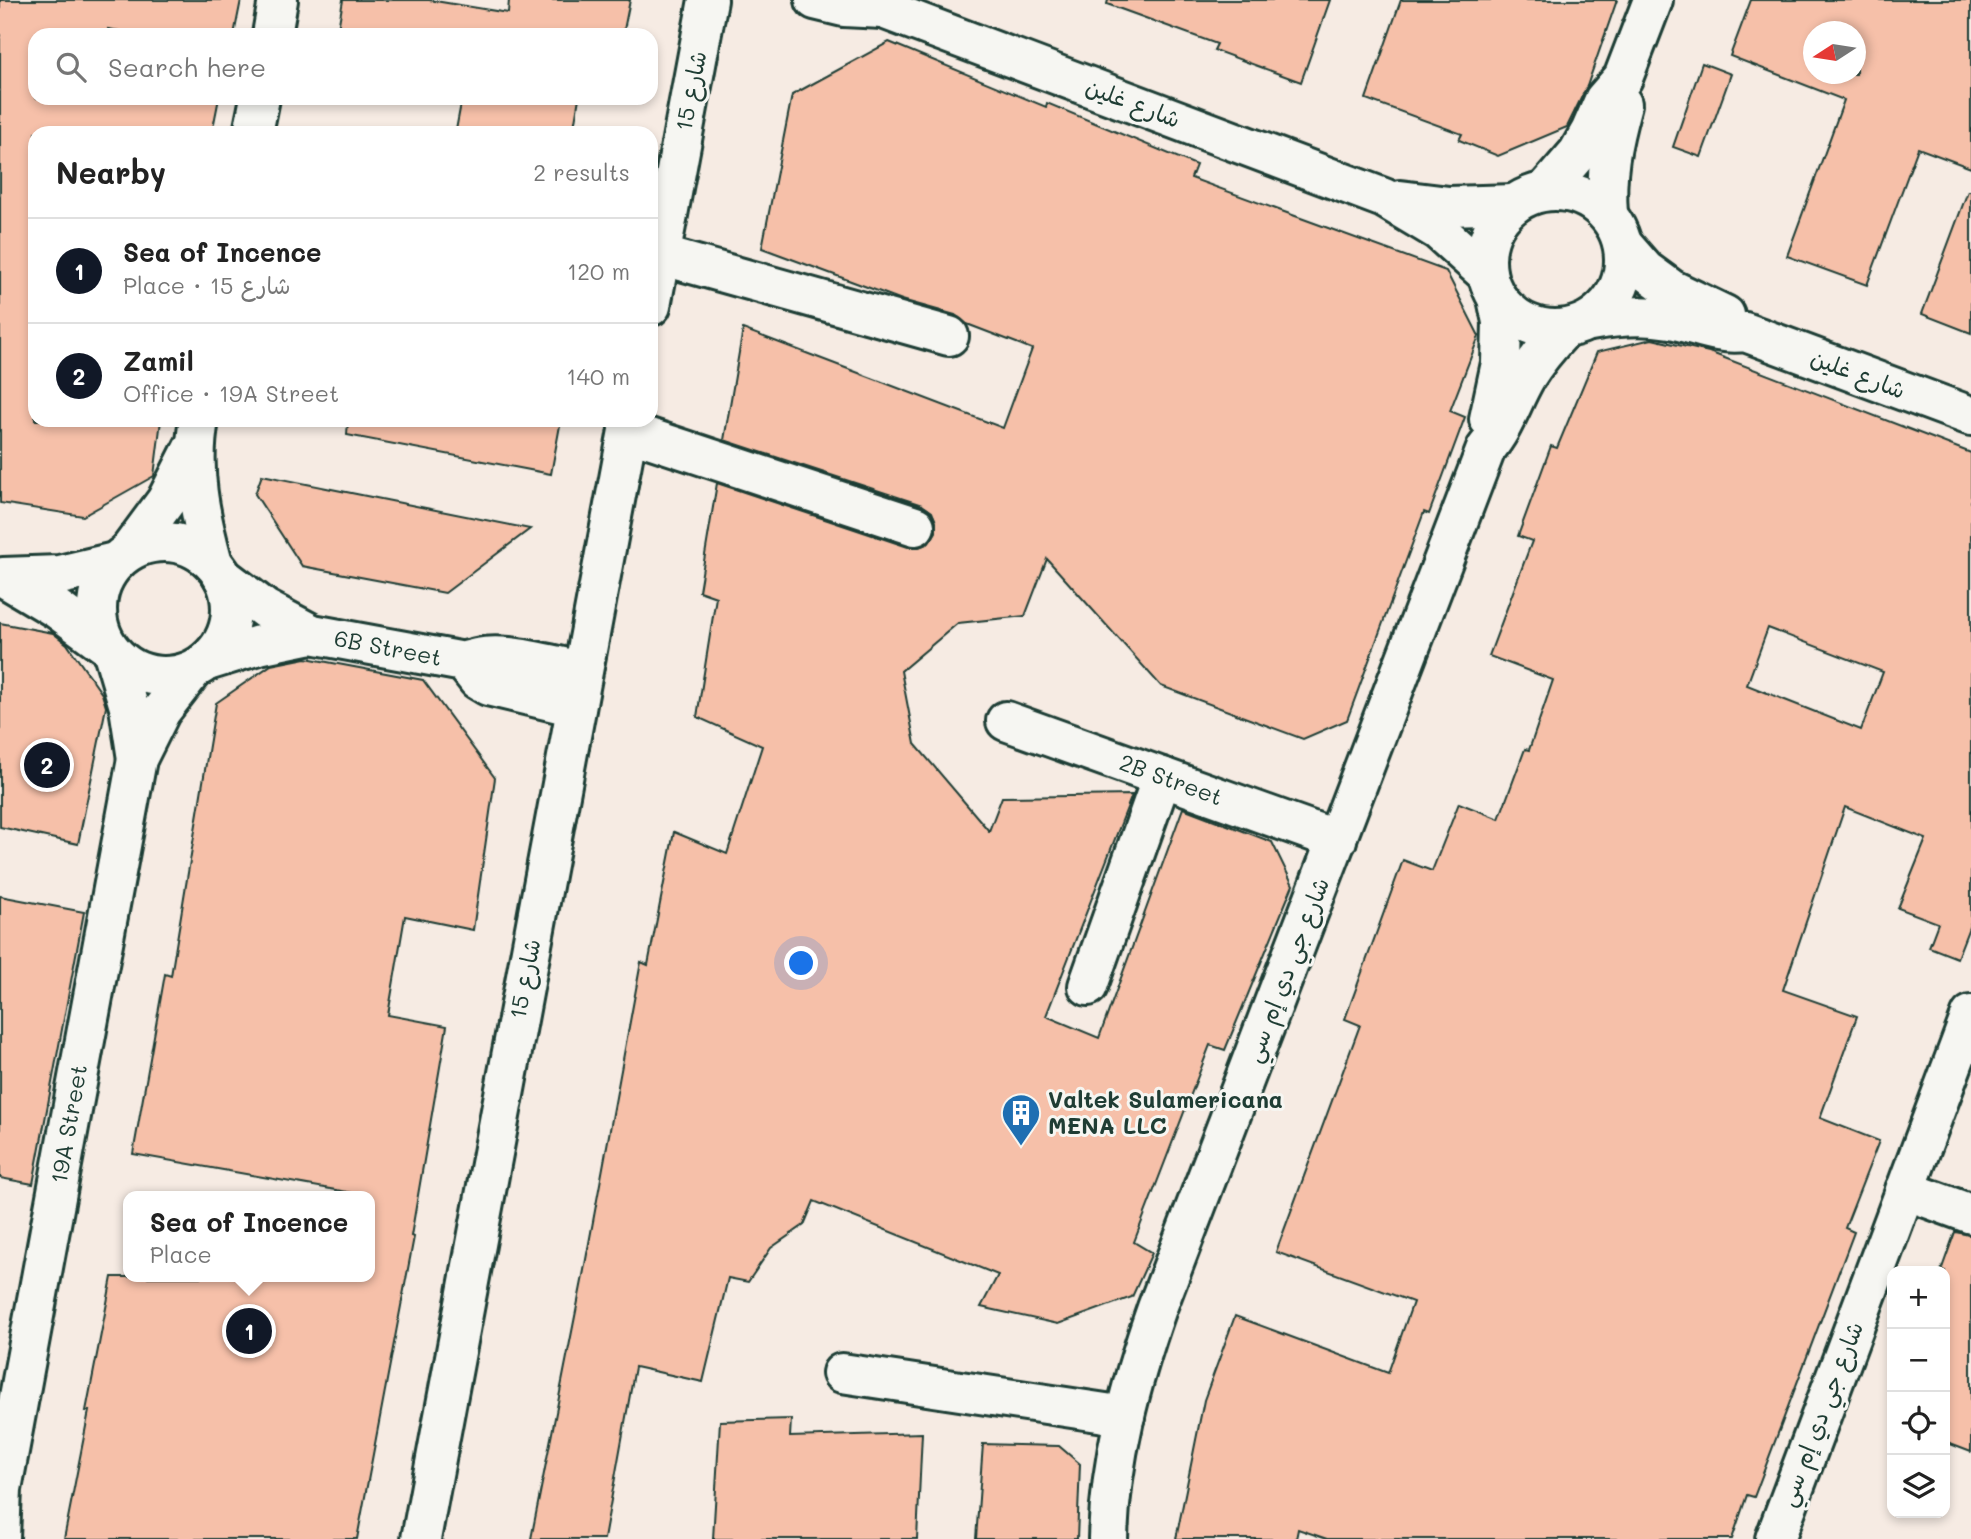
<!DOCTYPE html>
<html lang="en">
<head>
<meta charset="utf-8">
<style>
	:root { --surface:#fff; --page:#f6f6f6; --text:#222; --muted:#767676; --line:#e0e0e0; --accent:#111827 }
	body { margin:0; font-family:Mali,"Playpen Sans Arabic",sans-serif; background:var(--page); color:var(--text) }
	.controls { position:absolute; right:21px; bottom:21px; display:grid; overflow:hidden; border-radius:14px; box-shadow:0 4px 10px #0003 }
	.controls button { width:63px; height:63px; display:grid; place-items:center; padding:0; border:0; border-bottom:2px solid var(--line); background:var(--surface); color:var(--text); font:35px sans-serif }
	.compass { position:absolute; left:1803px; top:21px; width:63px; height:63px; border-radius:50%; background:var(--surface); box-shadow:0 4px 10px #0003; rotate:258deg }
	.you { position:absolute; left:802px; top:964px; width:24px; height:24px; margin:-18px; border:5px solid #fff; border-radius:50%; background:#1a73e8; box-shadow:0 0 0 10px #1a73e833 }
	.badge { display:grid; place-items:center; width:46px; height:46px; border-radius:50%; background:var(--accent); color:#fff; font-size:23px; font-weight:700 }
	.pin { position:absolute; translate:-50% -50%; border:4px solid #fff; box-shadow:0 2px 7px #0006 }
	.popup { position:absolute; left:123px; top:1191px; width:252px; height:91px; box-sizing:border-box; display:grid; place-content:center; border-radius:14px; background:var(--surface); filter:drop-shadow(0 2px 5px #0005); font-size:23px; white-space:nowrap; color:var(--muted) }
	.popup b { font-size:26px; color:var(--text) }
	.popup::after { content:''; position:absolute; left:50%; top:100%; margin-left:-14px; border:14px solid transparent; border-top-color:var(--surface) }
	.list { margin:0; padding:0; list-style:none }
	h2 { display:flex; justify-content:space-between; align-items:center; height:91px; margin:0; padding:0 28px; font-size:30px }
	h2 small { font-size:23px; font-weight:400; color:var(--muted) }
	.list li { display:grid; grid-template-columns:46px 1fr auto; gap:21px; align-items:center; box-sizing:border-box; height:105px; padding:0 28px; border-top:2px solid var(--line) }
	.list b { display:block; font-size:26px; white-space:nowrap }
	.list p { margin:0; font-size:23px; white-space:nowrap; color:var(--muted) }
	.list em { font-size:23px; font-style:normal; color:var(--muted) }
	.icon { flex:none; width:38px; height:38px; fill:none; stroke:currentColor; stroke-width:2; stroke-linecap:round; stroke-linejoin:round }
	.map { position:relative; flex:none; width:1971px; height:1539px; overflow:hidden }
	.search { position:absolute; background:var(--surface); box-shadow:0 4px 10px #0003; left:28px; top:28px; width:630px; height:77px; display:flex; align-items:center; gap:18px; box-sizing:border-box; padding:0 24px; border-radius:21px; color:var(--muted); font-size:26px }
	.panel { position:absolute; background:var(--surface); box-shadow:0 4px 10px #0003; left:28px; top:126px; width:630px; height:301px; border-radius:21px }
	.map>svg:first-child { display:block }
	.building { fill:#f6c0a9; stroke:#1f3d34; stroke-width:2; fill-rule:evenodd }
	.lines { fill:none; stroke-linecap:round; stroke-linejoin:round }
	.minor-casing { stroke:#1f3d34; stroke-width:44 }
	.minor { stroke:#f6f6f2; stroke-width:38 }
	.labels { text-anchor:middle; stroke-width:6; stroke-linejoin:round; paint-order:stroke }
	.street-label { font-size:23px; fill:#1f3d34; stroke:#f6f6f2 }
	.poi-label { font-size:23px; font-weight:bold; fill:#1f3d34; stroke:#f6f6f2; text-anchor:start }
</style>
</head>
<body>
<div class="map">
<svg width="1971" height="1539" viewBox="0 0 1971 1539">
	<rect width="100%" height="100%" fill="#f6ebe3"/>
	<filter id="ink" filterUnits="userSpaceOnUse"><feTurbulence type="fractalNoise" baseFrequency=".0143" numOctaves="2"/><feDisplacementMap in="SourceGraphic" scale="14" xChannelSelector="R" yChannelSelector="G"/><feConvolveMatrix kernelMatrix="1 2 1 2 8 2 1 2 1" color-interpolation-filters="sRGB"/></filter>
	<g filter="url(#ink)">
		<g class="building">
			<polygon points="0,0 241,0 234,35 142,35 108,29 107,35 35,35 35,98 219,98 212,133 35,133 35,420 161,420 154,476 83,516 0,503"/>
			<polygon points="343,0 429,0 508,13 509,0 630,0 623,35 337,35"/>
			<polygon points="1108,0 1330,0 1301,82 1214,50 1217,44 1107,4"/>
			<polygon points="1401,0 1617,0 1587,86 1567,127 1498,156 1459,140 1462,134 1366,99"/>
			<path d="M1751,0H1971V168L1918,148L1867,285L1787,256L1844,100L1730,56ZM1814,32H1856V74H1814Z"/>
			<polygon points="889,42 1046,107 1047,103 1196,165 1191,178 1446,271 1479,336 1450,411 1465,417 1429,514 1424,512 1347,720 1303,739 1161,686 1047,559 1025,616 958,623 901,671 915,744 989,831 1002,797 1132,795 1046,1016 1099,1038 1183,808 1272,842 1293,885 1225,1050 1210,1045 1134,1242 1152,1253 1132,1297 1058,1324 981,1307 998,1275 814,1201 804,1225 771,1248 748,1282 728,1278 703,1382 635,1367 604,1539 531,1539 582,1281 641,962 648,965 674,832 727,854 762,746 697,717 716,597 699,591 717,483 908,547 919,547 929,543 936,532 936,522 932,512 922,505 724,440 743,329 1003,428 1032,349 967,324 955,315 902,300 762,248 792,95"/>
			<polygon points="1702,63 1731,74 1701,157 1673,147"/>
			<polygon points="462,98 579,98 573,133 473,133 456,130"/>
			<polygon points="1968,191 1971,191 1971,333 1922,314"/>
			<path d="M1652,339L1709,352L1971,453V922L1957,958L1929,947L1938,923L1898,908L1926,839L1845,807L1783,990L1857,1016L1820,1118L1879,1141L1845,1228L1854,1232L1754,1497L1747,1495L1732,1539H1327L1298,1529L1296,1539H1176L1204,1400L1235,1316L1388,1373L1413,1302L1276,1252L1360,1025L1345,1019L1403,860L1432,871L1459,803L1499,819L1525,749L1529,750L1553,680L1489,656L1532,541L1518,536L1551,446L1557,448L1597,352ZM1768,628L1883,672L1861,730L1747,685Z"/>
			<polygon points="348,420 561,420 551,474 347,435"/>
			<polygon points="262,475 530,529 445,593 302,566 255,494"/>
			<polygon points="0,623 53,633 67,644 102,694 106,707 78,844 0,827"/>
			<polygon points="306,658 423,680 495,778 473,930 405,916 388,1015 447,1026 411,1236 414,1237 357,1539 64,1539 89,1411 86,1411 112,1277 370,1277 370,1196 133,1154 165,974 171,976 216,703 271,665"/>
			<polygon points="0,896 84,912 33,1184 0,1178"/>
			<polygon points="1955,1232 1971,1235 1971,1452 1945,1442 1945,1271 1941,1271"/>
			<polygon points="791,1419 790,1437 922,1433 917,1539 713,1539 720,1421"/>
			<polygon points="983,1444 1059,1446 1080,1464 1077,1539 976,1539"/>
		</g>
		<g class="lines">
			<g class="minor-casing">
				<g id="minor">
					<polyline points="815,0 844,7 883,9"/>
					<polyline points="873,0 883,9 1384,198 1439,231 1487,274"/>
					<polyline points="272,35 278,0"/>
					<polyline points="253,133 260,98"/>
					<circle cx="1555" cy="260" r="69"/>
					<polyline points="1545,191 1578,153 1590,132 1604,100 1623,78 1653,0"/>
					<polyline points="1400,200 1449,206 1514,204"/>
					<path d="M1608,215C1605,173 1611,144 1622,104"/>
					<polyline points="1624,246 1645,270 1671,289 1725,315"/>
					<polyline points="660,255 949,336"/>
					<polyline points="651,306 708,0"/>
					<path d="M1590,321C1617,316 1644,314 1671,319C1696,324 1719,336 1745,332L1971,416"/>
					<polyline points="1489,419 1501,363 1502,322 1497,298"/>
					<path d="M199,420C190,469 200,515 213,563"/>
					<polyline points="628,431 915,526"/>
					<circle cx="164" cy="609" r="67"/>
					<polyline points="129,551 166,501 193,448"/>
					<polyline points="3,577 60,575 115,562"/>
					<path d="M223,577L265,609L312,634L464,662C496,647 548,665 582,671"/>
					<polyline points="5,578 57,609 106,645"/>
					<polyline points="114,656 129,707 137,759"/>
					<polyline points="207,661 259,645 312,634"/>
					<polyline points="464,662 478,680 488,686 576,707"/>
					<polyline points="1006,721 1337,840"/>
					<polyline points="1088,986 1162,777"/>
					<polyline points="1905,1190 1971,1214"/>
					<polyline points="842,1373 1125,1416"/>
					<polyline points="0,1538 2,1489 137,759 161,711 192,671"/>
					<polyline points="421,1539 630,420"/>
					<path d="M1108,1539C1110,1460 1131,1382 1157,1308L1486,449C1505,427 1512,401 1526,377C1537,359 1550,344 1564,329"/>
					<polyline points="1775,1539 1971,1015"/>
				</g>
			</g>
			<use href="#minor" class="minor"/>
		</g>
	</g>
	<defs>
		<g id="building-pin" transform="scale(2.0125)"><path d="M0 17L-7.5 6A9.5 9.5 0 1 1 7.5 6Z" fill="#1f6fb2" stroke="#f6f6f2"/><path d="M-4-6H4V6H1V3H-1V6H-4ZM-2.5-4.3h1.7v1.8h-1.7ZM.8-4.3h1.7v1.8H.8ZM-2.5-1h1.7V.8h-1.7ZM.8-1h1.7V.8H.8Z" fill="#fff"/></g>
	</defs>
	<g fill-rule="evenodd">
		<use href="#building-pin" x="1021" y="1113"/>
	</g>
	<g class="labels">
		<g class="street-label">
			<text transform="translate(691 91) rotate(-79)" y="8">شارع 15</text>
			<text transform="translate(1133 103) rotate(21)" y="8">شارع غلين</text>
			<text transform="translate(1858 374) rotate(21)" y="8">شارع غلين</text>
			<text transform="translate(388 648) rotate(11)" y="8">6B Street</text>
			<text transform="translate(1171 780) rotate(20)" y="8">2B Street</text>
			<text transform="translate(1287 970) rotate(-69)" y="8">شارع جي دي إم سي</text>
			<text transform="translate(525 979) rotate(-79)" y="8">شارع 15</text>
			<text transform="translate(69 1124) rotate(-80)" y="8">19A Street</text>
			<text transform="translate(1821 1414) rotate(-69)" y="8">شارع جي دي إم سي</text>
		</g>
		<g class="poi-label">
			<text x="1048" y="1108">Valtek Sulamericana<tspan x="1048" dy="26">MENA LLC</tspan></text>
		</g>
	</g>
</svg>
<div class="controls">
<button>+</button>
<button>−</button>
<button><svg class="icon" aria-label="locate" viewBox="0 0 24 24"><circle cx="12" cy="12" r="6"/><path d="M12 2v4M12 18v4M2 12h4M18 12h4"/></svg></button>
<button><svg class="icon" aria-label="layers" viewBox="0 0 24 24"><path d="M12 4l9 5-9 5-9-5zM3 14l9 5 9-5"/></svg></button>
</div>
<svg class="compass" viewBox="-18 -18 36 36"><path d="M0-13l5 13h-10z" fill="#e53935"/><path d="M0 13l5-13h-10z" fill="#767676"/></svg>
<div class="you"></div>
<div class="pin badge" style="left:249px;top:1331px">1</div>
<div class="popup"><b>Sea of Incence</b>Place</div>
<div class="pin badge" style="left:47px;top:765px">2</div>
<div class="search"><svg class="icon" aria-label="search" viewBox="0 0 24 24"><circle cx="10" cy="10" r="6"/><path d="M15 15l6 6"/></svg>Search here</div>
<section class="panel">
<h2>Nearby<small>2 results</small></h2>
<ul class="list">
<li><span class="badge">1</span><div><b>Sea of Incence</b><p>Place · شارع 15</p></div><em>120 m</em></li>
<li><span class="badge">2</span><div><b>Zamil</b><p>Office · 19A Street</p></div><em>140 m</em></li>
</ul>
</section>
</div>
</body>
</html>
